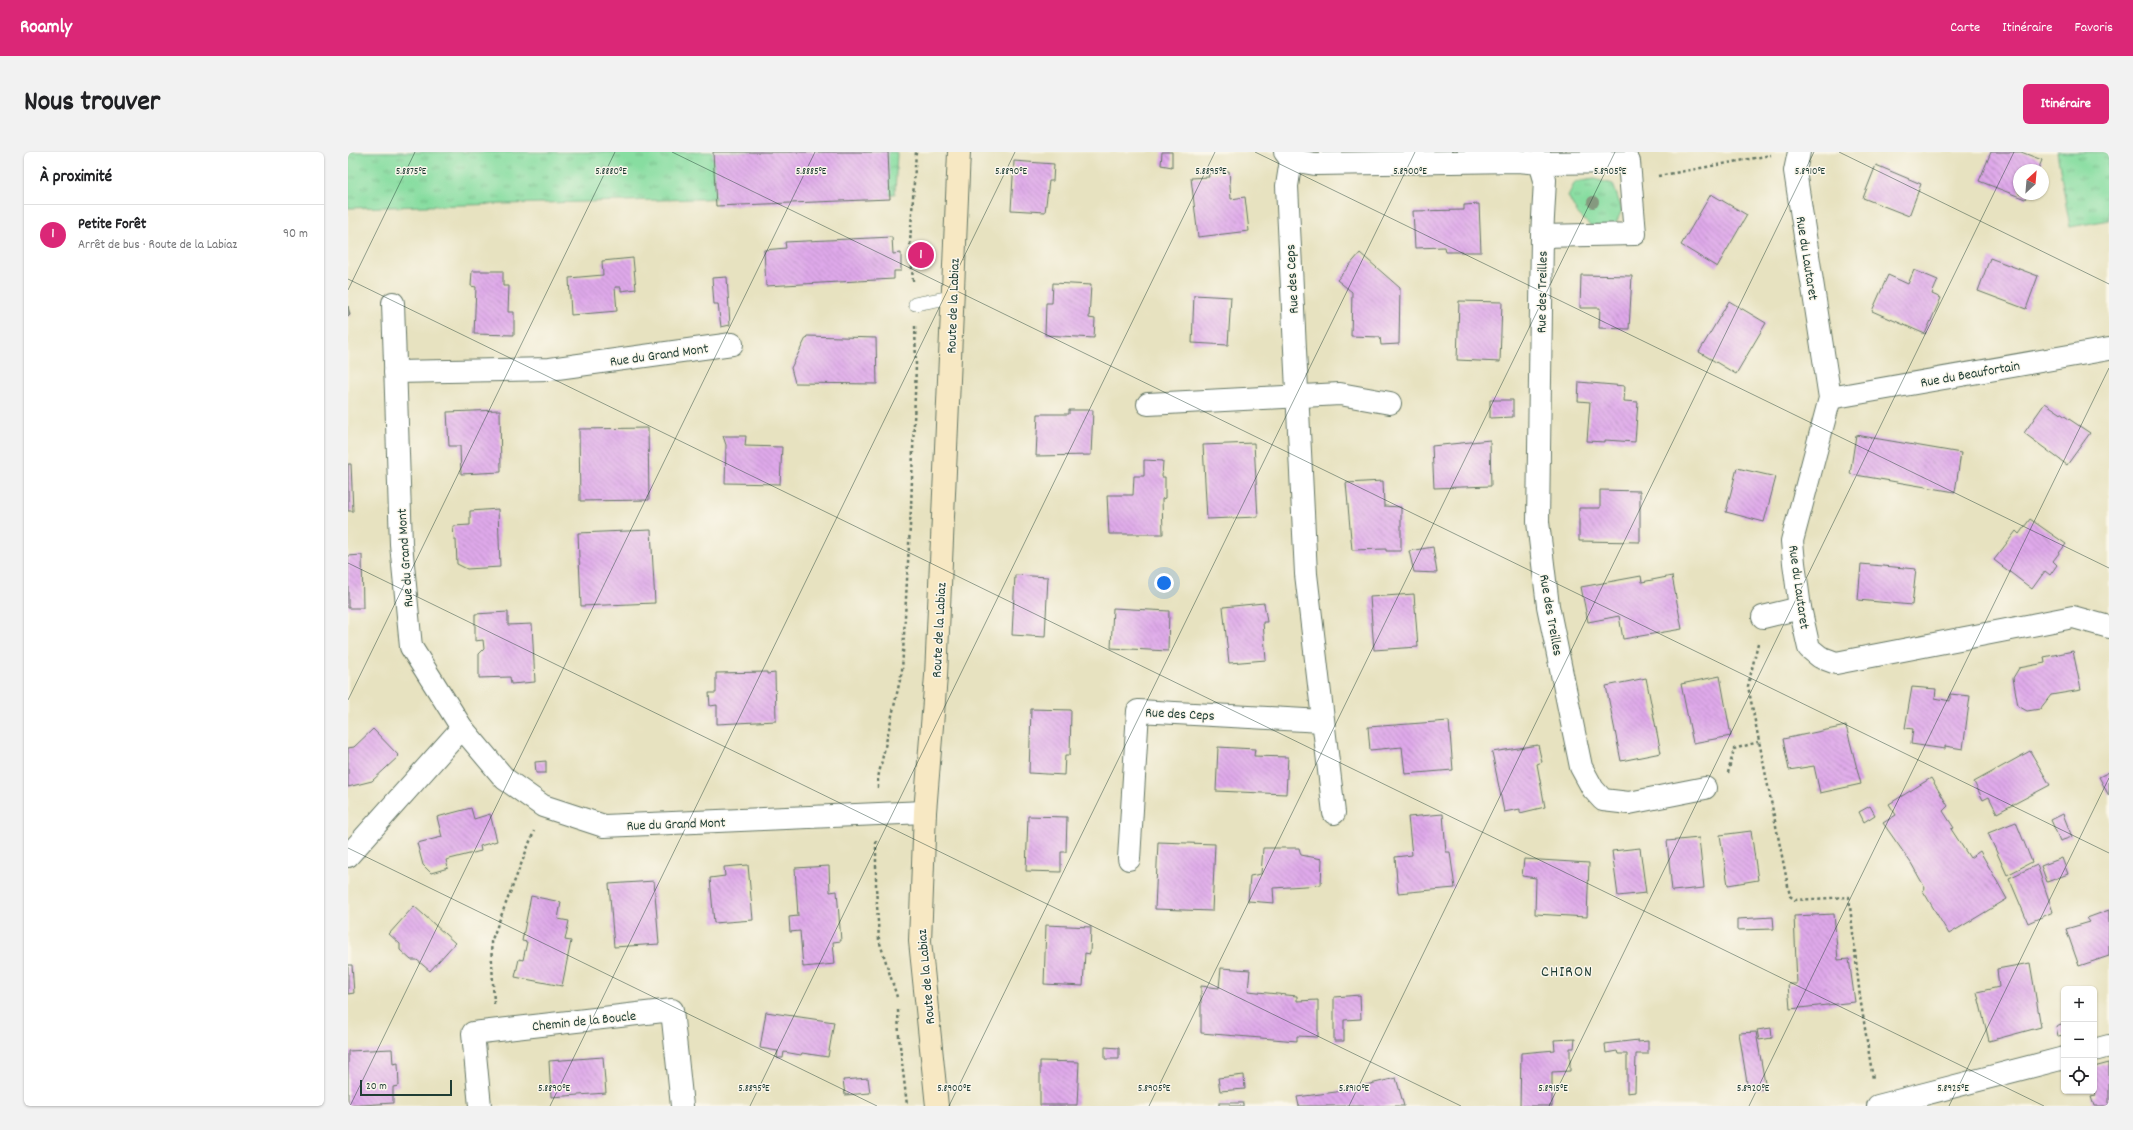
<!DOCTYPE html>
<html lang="fr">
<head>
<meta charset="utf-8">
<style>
	:root { --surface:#fff; --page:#f2f2f2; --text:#202124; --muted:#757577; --line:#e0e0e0; --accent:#db2777 }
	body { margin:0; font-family:Dekko,sans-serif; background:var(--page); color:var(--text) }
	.controls { position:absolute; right:12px; bottom:12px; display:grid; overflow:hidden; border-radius:6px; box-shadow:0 1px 3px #0004 }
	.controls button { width:36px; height:36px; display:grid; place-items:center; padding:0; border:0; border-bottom:1px solid var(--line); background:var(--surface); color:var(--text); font:20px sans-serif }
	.compass { position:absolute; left:1665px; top:12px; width:36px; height:36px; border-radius:50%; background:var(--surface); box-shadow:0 1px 3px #0004; rotate:26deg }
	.scale { position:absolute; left:12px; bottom:10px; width:92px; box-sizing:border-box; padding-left:4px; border:2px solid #1f3d34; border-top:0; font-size:11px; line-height:14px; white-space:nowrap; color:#1f3d34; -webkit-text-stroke:3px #fbf7ec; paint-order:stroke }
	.you { position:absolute; left:816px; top:431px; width:14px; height:14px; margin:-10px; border:3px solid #fff; border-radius:50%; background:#1a73e8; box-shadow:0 0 0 6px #1a73e833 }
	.badge { display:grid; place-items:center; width:26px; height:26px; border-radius:50%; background:var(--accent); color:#fff; font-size:13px; font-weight:700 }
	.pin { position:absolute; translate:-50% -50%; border:2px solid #fff; box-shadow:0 1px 4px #0006 }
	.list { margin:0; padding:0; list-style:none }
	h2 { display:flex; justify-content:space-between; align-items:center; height:52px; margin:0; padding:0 16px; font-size:17px }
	h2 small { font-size:13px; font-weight:400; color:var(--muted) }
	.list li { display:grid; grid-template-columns:26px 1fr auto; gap:12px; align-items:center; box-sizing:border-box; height:60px; padding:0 16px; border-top:1px solid var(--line) }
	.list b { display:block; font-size:15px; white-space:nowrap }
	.list p { margin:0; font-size:13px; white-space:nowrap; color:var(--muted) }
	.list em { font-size:13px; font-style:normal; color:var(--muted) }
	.icon { flex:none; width:22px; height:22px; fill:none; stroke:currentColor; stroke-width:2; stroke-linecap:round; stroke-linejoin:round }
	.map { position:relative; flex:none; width:1761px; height:954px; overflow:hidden; border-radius:6px }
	header { display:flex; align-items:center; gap:24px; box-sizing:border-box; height:56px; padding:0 20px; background:var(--accent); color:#fff }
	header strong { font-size:19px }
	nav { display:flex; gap:22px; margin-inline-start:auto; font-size:14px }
	.intro { display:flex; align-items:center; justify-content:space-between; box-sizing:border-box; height:96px; padding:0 24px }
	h1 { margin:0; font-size:28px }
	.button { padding:10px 18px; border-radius:6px; background:var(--accent); color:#fff; font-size:14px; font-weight:700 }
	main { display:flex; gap:24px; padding:0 24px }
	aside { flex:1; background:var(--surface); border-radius:6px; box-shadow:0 1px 3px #0004 }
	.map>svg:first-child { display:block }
	.grass { fill:url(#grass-tufts); stroke:#538d6a }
	.building { fill:url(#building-back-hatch) }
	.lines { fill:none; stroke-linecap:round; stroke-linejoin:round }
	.lane-casing { stroke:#657765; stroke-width:14 }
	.street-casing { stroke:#657765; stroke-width:24 }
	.secondary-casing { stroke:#657765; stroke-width:24 }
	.path { stroke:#657765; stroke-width:2.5; stroke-dasharray:3 3; stroke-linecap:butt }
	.lane { stroke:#fff; stroke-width:13 }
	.street { stroke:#fff; stroke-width:22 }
	.secondary { stroke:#f7e8c3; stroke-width:22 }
	.tree { fill:#85997f }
	.ticks { fill:none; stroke:#1f3d34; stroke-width:1; stroke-opacity:0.45 }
	.labels { text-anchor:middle; stroke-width:3; stroke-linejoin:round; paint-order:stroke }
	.street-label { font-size:14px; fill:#1f3d34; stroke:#fbf7ec }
	.quarter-label { font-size:16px; letter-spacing:1px; fill:#1f3d34; stroke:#fbf7ec }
	.ticks-label { font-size:10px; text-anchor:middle; fill:#1f3d34; stroke:#fbf7ec; stroke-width:3; stroke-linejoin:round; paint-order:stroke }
</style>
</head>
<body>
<header>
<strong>Roamly</strong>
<nav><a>Carte</a><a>Itinéraire</a><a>Favoris</a></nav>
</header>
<div class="intro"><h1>Nous trouver</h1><a class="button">Itinéraire</a></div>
<main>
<aside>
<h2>À proximité<small></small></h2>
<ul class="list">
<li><span class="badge">1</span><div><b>Petite Forêt</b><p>Arrêt de bus · Route de la Labiaz</p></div><em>90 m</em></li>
</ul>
</aside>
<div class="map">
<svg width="1761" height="954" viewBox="0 0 1761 954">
	<defs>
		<pattern id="grass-tufts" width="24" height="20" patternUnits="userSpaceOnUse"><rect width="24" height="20" fill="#87dda0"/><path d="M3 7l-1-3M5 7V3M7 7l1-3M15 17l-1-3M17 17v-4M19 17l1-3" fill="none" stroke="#6eb483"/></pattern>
		<pattern id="building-back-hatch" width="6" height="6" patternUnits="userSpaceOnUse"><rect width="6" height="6" fill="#dfa9ea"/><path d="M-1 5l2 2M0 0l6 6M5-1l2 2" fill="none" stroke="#b48bbe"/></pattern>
	</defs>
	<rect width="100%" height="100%" fill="#fbf7ec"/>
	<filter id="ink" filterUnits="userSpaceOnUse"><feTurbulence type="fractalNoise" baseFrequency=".025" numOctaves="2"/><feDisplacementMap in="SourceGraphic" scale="8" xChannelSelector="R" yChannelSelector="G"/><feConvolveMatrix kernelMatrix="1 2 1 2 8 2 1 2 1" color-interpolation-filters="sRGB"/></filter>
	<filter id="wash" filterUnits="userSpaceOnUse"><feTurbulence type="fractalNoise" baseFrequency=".012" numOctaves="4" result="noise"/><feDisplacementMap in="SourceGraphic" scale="16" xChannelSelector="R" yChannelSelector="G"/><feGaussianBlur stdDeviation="0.9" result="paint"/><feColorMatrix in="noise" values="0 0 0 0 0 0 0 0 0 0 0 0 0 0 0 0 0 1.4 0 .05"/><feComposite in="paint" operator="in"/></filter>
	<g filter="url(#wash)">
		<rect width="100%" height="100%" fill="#e7e2c0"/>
		<g class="grass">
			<polygon points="0,0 549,0 547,42 0,56"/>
			<polygon points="1709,0 1761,0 1761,68 1722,75"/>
			<polygon points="1246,27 1265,32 1274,58 1266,75 1242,74 1229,61 1220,44 1227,30"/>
		</g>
		<g id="blocks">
			<g class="building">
				<polygon points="365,0 540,0 542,47 368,54"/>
				<polygon points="814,0 824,0 824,15 813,13"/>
				<polygon points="1643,0 1673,0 1694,8 1690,18 1671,18 1671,42 1680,42 1677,47 1631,29"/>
				<polygon points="666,9 706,12 705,29 701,29 697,60 663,58"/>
				<polygon points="1528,13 1573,32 1561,64 1515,46"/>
				<polygon points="881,19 883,47 897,45 901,79 850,85 843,26 861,25 860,22"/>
				<polygon points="1363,42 1399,63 1369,115 1333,93"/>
				<polygon points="1131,52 1133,100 1097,100 1096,95 1067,96 1065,59 1116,58 1116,53"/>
				<polygon points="544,85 545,102 553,101 553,119 546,119 546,127 418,134 416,98 438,96 437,90"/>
				<polygon points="1012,101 1052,136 1051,192 1033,193 1032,185 1003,184 1004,140 989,128"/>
				<polygon points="285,106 288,137 273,139 273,135 267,135 269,159 223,163 221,126 255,123 254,109"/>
				<polygon points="1642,106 1690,124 1678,157 1630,139"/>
				<polygon points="1566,118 1590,128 1584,142 1593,146 1577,182 1524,159 1540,123 1560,132"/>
				<polygon points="124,119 155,119 155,134 161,134 160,160 166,160 166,183 126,182 128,135 123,134"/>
				<polygon points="1233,123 1284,124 1281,177 1251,176 1252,156 1232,156"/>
				<polygon points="379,125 382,173 373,175 370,152 366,152 364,126"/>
				<polygon points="705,131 743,133 741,166 747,167 746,186 697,183 698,151 704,151"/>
				<polygon points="846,143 883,145 880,193 844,191"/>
				<polygon points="1111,149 1154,150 1152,210 1109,208"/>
				<polygon points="1381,149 1418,171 1388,222 1351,200"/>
				<polygon points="0,154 2,163 0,165"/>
				<polygon points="459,184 528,186 529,232 447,231 443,216"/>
				<polygon points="1231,230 1277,234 1276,249 1290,250 1287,290 1257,288 1257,290 1239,289 1242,250 1230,249"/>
				<polygon points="1142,248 1165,248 1165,265 1142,266"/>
				<polygon points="1697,251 1742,281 1719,313 1676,281"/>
				<polygon points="152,258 153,320 113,322 112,294 101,294 99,260"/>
				<polygon points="721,258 745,258 743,303 688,304 690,262 721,262"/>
				<polygon points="300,276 301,348 232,349 231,277"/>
				<polygon points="1508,283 1613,301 1607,340 1502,322"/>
				<polygon points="375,284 398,284 397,294 434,295 432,332 377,331 378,293"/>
				<polygon points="1142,288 1143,334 1086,336 1084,294"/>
				<polygon points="906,291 910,365 859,367 855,293"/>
				<polygon points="796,308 815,309 814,325 817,325 817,346 814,347 815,382 761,382 759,343 785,343 786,324 796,324"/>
				<polygon points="0,312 3,312 5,359 0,359"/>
				<polygon points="1389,316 1428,325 1416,370 1378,360"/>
				<polygon points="1035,329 1036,354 1053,355 1053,399 1038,399 1038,397 1004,398 998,331"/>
				<polygon points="1252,338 1292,339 1292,390 1231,389 1231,356 1252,356"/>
				<polygon points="150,357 152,415 119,417 109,412 108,388 106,388 105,374 122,373 122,359"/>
				<polygon points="1682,367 1718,392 1705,409 1709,413 1702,423 1697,419 1684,437 1646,408 1668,379 1671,382"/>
				<polygon points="303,378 307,451 233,454 230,381"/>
				<polygon points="1085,395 1089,421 1066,420 1061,399"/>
				<polygon points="14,403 15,456 0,456 0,404"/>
				<polygon points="1513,412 1568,417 1564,453 1510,448"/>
				<polygon points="667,423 700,425 697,485 664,483"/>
				<polygon points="1293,424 1294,430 1324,424 1334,477 1275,487 1271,464 1240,470 1233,435"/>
				<polygon points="1066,442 1070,495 1026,498 1022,445"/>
				<polygon points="916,451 919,470 915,470 918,508 881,511 875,455"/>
				<polygon points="765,456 821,459 820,499 763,496"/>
				<polygon points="160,460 160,473 184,472 187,530 163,532 162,525 131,526 131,502 136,497 135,488 127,489 127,462"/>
				<polygon points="1725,499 1733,538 1703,543 1692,557 1679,559 1670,554 1665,526 1671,516 1697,511 1696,505"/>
				<polygon points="419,520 419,522 427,521 428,569 369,572 369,553 362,554 361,541 368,541 368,521"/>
				<polygon points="1372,524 1383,584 1345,591 1333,532"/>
				<polygon points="1298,526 1313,601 1273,609 1258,534"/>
				<polygon points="1564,535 1588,537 1587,546 1602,549 1602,542 1622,544 1615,597 1597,594 1597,597 1563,592 1565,577 1557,576"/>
				<polygon points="683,557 723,558 722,603 717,603 716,623 681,621"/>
				<polygon points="1101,569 1105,618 1057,622 1054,595 1022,598 1020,575"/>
				<polygon points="1498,574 1513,632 1472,641 1466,614 1441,618 1435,587"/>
				<polygon points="25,577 51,604 24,629 0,635 0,596 6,595"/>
				<polygon points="1190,593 1194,610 1189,612 1197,655 1172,661 1172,657 1156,660 1144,600"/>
				<polygon points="870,595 907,597 906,604 940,605 938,642 868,639"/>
				<polygon points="1682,599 1702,633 1649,661 1641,645 1635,648 1626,630"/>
				<polygon points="198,609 198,621 188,621 187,610"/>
				<polygon points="1761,620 1761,644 1751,625"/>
				<polygon points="1583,626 1600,654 1595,659 1606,676 1603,677 1622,706 1632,699 1659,747 1601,782 1575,739 1577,736 1563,711 1535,671 1548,663 1541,652"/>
				<polygon points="1522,654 1527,663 1516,670 1511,660"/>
				<polygon points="123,656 126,667 142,662 149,689 132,694 133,699 98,708 100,716 83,721 75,713 69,691 94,685 89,665"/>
				<polygon points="1095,662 1098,700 1102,700 1107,736 1050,741 1047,705 1064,703 1060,665"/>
				<polygon points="1715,662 1724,685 1712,689 1703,668"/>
				<polygon points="680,664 719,665 718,700 713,700 713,720 678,719"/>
				<polygon points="1668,670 1684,710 1659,723 1640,681"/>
				<polygon points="1403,679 1410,728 1380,733 1372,683"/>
				<polygon points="1351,686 1356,736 1324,739 1319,689"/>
				<polygon points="810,690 867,692 864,759 807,757"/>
				<polygon points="915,696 951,696 953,703 974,707 973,733 925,736 926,751 900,749 902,724 913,722"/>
				<polygon points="1292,696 1298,741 1270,744 1264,699"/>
				<polygon points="1714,706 1720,722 1699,730 1693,714"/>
				<polygon points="1176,707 1241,711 1239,765 1187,762 1188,726 1174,724"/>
				<polygon points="400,713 405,768 366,771 362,726 377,724 376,715"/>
				<polygon points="1689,713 1705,760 1680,771 1661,726"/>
				<polygon points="481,714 482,740 489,739 493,789 485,790 487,812 455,815 452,779 442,780 441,765 450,764 447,716"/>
				<polygon points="306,729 311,792 266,795 261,732"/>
				<polygon points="183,744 213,750 210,767 221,769 217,788 223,789 214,834 167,825 171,807 175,808 179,790 174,789"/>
				<polygon points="66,754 107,791 82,819 69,808 63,808 52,798 52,792 41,782"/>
				<polygon points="1761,758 1761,804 1731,814 1718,777 1742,770 1739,766"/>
				<polygon points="1486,762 1490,808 1501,807 1507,850 1442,857 1440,832 1449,832 1446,764"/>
				<polygon points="1425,765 1426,777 1389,778 1389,767"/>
				<polygon points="698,773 743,775 742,802 737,801 735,834 696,832"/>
				<polygon points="1682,811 1693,875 1641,889 1629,840 1651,835 1649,817"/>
				<polygon points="0,813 4,813 6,841 0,842"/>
				<polygon points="873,816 902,818 900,839 949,844 949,849 970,848 970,885 949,884 949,889 853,881 853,834 871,836"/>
				<polygon points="1012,843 1013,867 996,868 996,889 986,889 986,845"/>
				<polygon points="418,860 486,870 480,905 454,901 453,903 436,900 435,906 429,906 430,899 412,896"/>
				<polygon points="1716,871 1716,883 1710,884 1708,874"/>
				<polygon points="1423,876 1424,886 1411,888 1409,878"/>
				<polygon points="1408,880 1418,937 1400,937 1391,881"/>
				<polygon points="1227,887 1226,896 1222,896 1222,919 1204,920 1204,954 1172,954 1173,901 1207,898 1206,888"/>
				<polygon points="1290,888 1290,890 1300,889 1300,902 1288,902 1287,940 1279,941 1279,902 1270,902 1269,899 1258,901 1257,892"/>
				<polygon points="757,895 771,896 771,907 757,907"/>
				<polygon points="44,897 45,912 50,911 51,934 45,935 45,951 0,954 0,899"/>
				<polygon points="255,905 258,941 203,945 201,909"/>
				<polygon points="692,909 731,910 729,953 692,953"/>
				<polygon points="1761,911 1761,954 1746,954 1743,945 1748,944 1746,935 1746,915"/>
				<polygon points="896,923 897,937 872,939 870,926"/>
				<polygon points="520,926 522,941 497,943 495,928"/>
				<polygon points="1048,926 1056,954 951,954 949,945 988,940"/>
				<rect x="871" y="951" width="24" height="3"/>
			</g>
		</g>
	</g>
	<g filter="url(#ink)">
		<use href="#blocks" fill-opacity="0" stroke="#657765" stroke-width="1"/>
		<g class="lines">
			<g class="lane-casing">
				<polyline id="lane" points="567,152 604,145"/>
			</g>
			<g class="street-casing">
				<g id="street">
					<polyline points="937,0 943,8 967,12 1170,9 1192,11 1197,28 1194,84 1190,370 1200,454 1233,615 1245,637 1255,648 1281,651 1357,636"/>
					<polyline points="1451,0 1447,19 1482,246 1444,389 1446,411 1452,456 1461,496 1472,505 1488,511 1725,465 1761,475"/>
					<polyline points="943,8 939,34 958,422 986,661"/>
					<polyline points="1192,11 1281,10 1287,82 1194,84"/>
					<polyline points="45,151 53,392 63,495 114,576 157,627 195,654 256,674 577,660"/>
					<polyline points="47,220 202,217 384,192"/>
					<polyline points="1482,246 1761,197"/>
					<polyline points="800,252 992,242 1042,251"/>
					<polyline points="1415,465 1452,456"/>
					<polyline points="0,704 114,576"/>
					<polyline points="781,707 790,559 975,569"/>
					<polyline points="1746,898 1761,894"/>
					<polyline points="132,954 125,881 324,858 334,954"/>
					<polyline points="1530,954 1716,906"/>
				</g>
			</g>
			<g class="secondary-casing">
				<polyline id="secondary" points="589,954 572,789 577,660 588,524 611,0"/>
			</g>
			<g class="path">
				<polyline points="1310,24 1423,3"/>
				<polyline points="565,129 562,91 568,0"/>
				<polyline points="1410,491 1400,534 1442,744 1447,748 1501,745 1512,845 1525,927"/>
				<polyline points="1380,621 1386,597 1410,590"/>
				<polyline points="530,636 530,626 554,519 563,356 568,213 567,174"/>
				<polyline points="528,689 528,734 531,788 549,845"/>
				<polyline points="146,852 143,790 186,679"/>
				<polyline points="550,858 551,885 559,953"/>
			</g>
			<use href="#lane" class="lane"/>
			<use href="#street" class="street"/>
			<use href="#secondary" class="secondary"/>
		</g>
		<circle class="tree" cx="1245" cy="50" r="6"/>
	</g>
	<path class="ticks" d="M324,0L1761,701M907,0L1761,416M1491,0L1761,132M0,127L1696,954M0,138L67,0M0,411L1113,954M0,548L267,0M0,696L529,954M2,954L467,0M202,954L667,0M402,954L867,0M601,954L1067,0M801,954L1267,0M1001,954L1466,0M1201,954L1666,0M1401,954L1761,216M1601,954L1761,626"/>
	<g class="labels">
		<g class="street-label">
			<text transform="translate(1460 106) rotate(81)" y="5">Rue du Lautaret</text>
			<text transform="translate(943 127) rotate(-93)" y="5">Rue des Ceps</text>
			<text transform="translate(1193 140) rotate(-89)" y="5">Rue des Treilles</text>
			<text transform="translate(604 154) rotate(-88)" y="5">Route de la Labiaz</text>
			<text transform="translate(311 202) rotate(-8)" y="5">Rue du Grand Mont</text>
			<text transform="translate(1622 221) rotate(-10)" y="5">Rue du Beaufortain</text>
			<text transform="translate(56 406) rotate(-94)" y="5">Rue du Grand Mont</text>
			<text transform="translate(1452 435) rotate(82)" y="5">Rue du Lautaret</text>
			<text transform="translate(1204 463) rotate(80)" y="5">Rue des Treilles</text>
			<text transform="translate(590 478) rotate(-87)" y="5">Route de la Labiaz</text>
			<text transform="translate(832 561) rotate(3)" y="5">Rue des Ceps</text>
			<text transform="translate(328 671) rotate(-2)" y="5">Rue du Grand Mont</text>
			<text transform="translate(577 825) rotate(-95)" y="5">Route de la Labiaz</text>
			<text transform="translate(236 868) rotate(-6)" y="5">Chemin de la Boucle</text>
		</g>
		<g class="quarter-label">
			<text x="1219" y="824">CHIRON</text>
		</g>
	</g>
	<g class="ticks-label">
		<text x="63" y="22">5.8875°E</text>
		<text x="263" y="22">5.8880°E</text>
		<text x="463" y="22">5.8885°E</text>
		<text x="663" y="22">5.8890°E</text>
		<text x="863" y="22">5.8895°E</text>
		<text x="1062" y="22">5.8900°E</text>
		<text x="1262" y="22">5.8905°E</text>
		<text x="1462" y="22">5.8910°E</text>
		<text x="206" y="939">5.8890°E</text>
		<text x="406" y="939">5.8895°E</text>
		<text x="606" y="939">5.8900°E</text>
		<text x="806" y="939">5.8905°E</text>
		<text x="1006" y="939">5.8910°E</text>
		<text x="1205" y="939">5.8915°E</text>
		<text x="1405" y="939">5.8920°E</text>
		<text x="1605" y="939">5.8925°E</text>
	</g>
</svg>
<div class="controls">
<button>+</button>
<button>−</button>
<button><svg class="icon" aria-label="locate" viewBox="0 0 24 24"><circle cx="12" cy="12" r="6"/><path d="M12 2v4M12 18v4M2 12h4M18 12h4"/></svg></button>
</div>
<svg class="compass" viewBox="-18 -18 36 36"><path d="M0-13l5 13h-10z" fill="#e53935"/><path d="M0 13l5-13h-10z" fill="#757577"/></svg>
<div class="scale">20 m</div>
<div class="you"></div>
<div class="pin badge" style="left:573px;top:103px">1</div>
</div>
</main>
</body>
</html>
